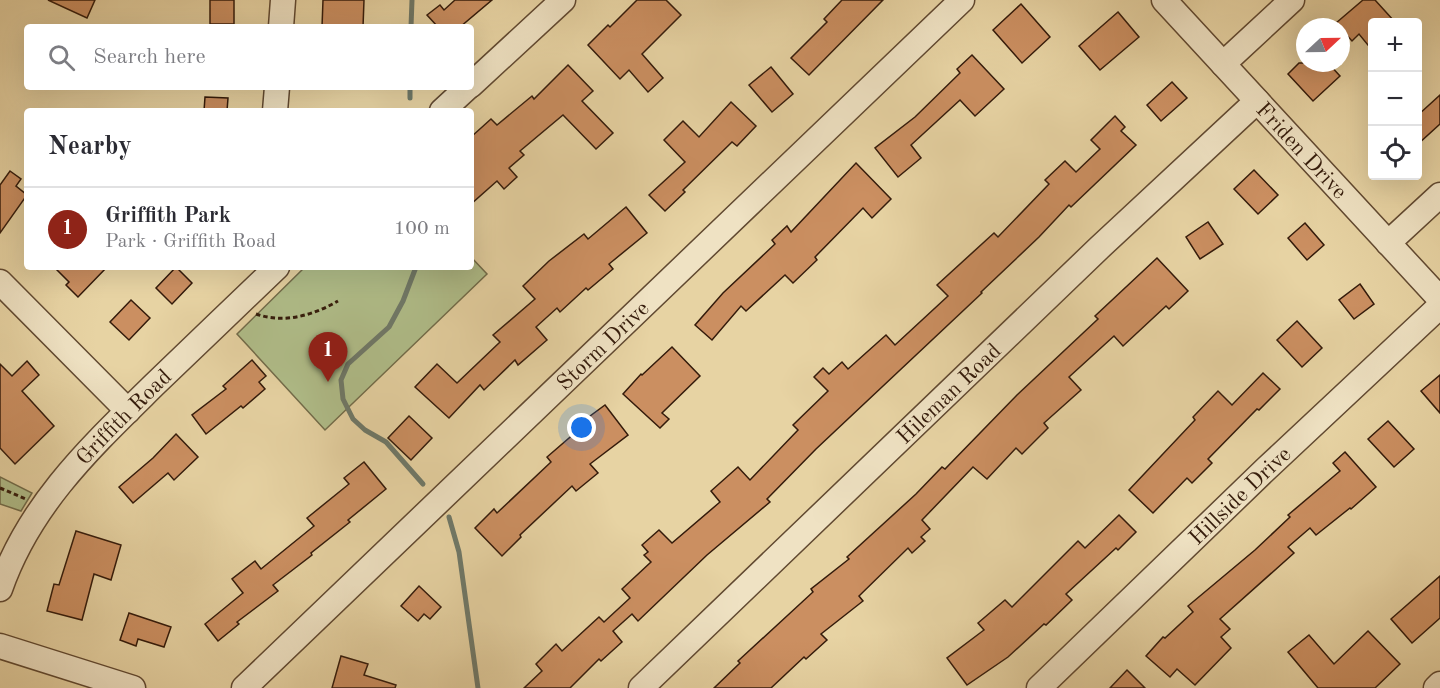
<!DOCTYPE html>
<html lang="en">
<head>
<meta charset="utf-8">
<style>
	:root { --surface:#fff; --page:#f7f7f7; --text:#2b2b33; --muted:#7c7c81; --line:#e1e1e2; --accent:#8f2418 }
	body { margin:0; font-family:"Old Standard TT",serif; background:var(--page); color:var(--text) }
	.controls { position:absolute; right:18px; top:18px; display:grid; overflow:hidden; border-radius:6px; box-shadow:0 6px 24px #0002 }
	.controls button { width:54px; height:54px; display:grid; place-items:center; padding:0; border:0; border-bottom:2px solid var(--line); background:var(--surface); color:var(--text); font:30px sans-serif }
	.compass { position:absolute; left:1296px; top:18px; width:54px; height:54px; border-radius:50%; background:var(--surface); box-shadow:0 6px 24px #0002; rotate:68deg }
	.you { position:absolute; left:582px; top:428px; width:21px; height:21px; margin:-15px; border:4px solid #fff; border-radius:50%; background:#1a73e8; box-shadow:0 0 0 9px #1a73e833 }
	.badge { display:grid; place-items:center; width:39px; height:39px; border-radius:50%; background:var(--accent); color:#fff; font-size:20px; font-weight:700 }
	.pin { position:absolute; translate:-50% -50px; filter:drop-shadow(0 2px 3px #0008) }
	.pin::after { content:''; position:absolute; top:32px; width:21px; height:18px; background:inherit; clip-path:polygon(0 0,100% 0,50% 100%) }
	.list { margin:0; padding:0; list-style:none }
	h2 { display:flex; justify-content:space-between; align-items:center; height:78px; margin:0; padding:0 24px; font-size:26px }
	h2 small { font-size:20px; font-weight:400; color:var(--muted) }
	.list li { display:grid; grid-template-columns:39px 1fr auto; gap:18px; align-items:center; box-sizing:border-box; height:84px; padding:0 24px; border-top:2px solid var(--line) }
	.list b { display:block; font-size:22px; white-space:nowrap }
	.list p { margin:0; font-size:20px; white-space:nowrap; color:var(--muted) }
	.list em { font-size:20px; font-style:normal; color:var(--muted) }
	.icon { flex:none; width:33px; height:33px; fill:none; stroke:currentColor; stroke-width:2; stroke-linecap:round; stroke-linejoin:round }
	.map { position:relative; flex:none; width:1440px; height:688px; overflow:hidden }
	.search { position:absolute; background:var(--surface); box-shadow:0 6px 24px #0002; left:24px; top:24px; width:450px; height:66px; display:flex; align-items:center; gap:15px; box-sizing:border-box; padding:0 21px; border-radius:6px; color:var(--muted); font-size:22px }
	.panel { position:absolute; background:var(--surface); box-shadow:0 6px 24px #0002; left:24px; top:108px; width:450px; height:162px; border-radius:6px }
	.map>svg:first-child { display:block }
	.green { fill:#b0be8a; stroke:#726c4a; stroke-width:1.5 }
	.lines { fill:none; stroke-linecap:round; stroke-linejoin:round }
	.stream { stroke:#6f7969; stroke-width:5 }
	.building { fill:#cb8f61; stroke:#341b0b; stroke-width:1.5 }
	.minor-casing { stroke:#614931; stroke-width:27 }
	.path { stroke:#341b0b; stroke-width:3; stroke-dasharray:4.5 3; stroke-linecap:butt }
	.minor { stroke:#efe2c3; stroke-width:24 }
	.labels { text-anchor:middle; stroke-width:5; stroke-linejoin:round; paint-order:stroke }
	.street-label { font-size:22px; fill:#341b0b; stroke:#efe2c3 }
</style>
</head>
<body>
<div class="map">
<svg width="1440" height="688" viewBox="0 0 1440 688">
	<rect width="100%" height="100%" fill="#e7d3a3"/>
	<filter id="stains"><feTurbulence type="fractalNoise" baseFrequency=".00333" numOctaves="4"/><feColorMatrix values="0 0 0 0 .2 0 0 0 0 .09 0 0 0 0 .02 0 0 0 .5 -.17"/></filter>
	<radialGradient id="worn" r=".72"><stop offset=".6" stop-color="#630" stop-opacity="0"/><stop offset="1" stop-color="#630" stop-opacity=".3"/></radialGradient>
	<g class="green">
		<polygon points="471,257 487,274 325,430 237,334 305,267 471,267"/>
		<polygon points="0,477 32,493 21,511 0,504"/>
	</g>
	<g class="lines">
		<g class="stream">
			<polyline points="411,27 412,0"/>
			<polyline points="410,98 410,87"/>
			<polyline points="416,267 403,301 389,327 348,364 341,380 343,399 353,419 365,430 386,442 423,484"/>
			<polyline points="449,517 459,552 478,688"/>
		</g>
	</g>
	<g class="building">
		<polygon points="48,0 95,0 87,18"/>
		<rect x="210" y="0" width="24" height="24"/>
		<polygon points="323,0 364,0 363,27 322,27"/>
		<polygon points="455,0 492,0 460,27 438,27 427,15 440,5 444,10"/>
		<polygon points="637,0 666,0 681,15 642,54 663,78 648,92 629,70 620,79 588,45 608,25 610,27"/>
		<polygon points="842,0 883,0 809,75 791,58 827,22 824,19"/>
		<polygon points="1363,0 1375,0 1395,22 1372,22 1372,50 1359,34 1352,41 1336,23"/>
		<polygon points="1021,4 1050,37 1022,63 993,30"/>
		<polygon points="1118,12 1139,37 1100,70 1079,46"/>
		<polygon points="972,55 1004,89 975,116 960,100 911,145 921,158 898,177 875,148 915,117 960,73 957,69"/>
		<polygon points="1299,63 1328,63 1340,76 1313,101 1288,74"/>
		<polygon points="568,65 593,91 582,101 613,133 596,149 563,115 520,151 524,155 509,168 517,177 504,189 497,181 471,204 471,137 491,119 497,125 532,96 534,99"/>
		<polygon points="771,67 793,94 772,112 749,85"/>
		<polygon points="1172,82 1187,98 1161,121 1147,105"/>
		<polygon points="1440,95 1440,124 1418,144 1418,115"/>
		<polygon points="205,97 228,98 227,111 204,111"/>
		<polygon points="731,102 756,126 737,146 732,142 683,190 685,192 665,211 649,195 685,162 664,140 683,121 699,137"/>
		<polygon points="1115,116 1125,127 1121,131 1136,145 1071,207 1069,205 1039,237 981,292 982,293 816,449 767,499 770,502 707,555 638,621 632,614 613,631 622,642 601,661 599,659 570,688 524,688 542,671 536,664 556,644 562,651 599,617 604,622 630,598 622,589 651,562 644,555 648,552 642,545 659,530 672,543 720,502 711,491 738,467 750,480 798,430 793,425 828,391 814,377 823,368 829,374 842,362 848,369 886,335 895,345 948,296 937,285 994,233 998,237 1049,184 1045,180 1065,161 1076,172 1100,149 1091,140"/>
		<polygon points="856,163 891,199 872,218 863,208 815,257 817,260 793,283 785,275 746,311 741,306 712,340 695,325 723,293 775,244 772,240 787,226 791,232"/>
		<polygon points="1254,170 1278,195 1258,214 1234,189"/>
		<polygon points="10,171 21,179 16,186 27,195 0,233 0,185"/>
		<polygon points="626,207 647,233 609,264 613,269 588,290 586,288 560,312 557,308 536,327 547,340 518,365 515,360 484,390 480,385 449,418 415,387 437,364 457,383 500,342 493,335 535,299 523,286 549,261 584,234 588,239"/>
		<polygon points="1208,222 1223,244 1200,259 1186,237"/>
		<polygon points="1305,223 1324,245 1307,260 1288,238"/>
		<polygon points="1157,258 1188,291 1169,309 1166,306 1123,346 1114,336 1069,377 1081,390 1044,423 1048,428 1022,454 1016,448 987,479 973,467 922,520 930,529 921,537 925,541 912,553 908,548 859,596 863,601 821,634 827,640 806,659 804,657 771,688 714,688 740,663 738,661 813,592 811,589 849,559 847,557 916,494 942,467 945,469 1017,395 1098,319 1095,316"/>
		<polygon points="54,267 107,267 78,297 66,285 69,282"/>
		<polygon points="176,267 192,283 172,304 156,288"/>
		<polygon points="1360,284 1374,304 1354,319 1339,300"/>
		<polygon points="131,300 150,318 129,340 110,322"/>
		<polygon points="1297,321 1322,348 1302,367 1277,340"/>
		<polygon points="672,347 700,376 662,413 669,419 660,428 623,394 641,374 642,375"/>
		<polygon points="252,360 266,376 259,382 265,389 243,408 241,406 206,434 192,415 226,389 223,386"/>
		<polygon points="27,361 39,375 22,391 54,426 15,464 0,448 0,364 12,376"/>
		<polygon points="1263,373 1280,389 1259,410 1257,409 1208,459 1212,463 1192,483 1187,478 1153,513 1129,490 1195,420 1193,417 1218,391 1232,405"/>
		<polygon points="1440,375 1440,413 1421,391"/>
		<polygon points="605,405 628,435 590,464 598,473 576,491 572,486 520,535 521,537 502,556 475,528 494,509 497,513 551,462 547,457 584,425 582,422"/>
		<polygon points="409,416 432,438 411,460 388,438"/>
		<polygon points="1388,421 1414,449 1394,467 1368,439"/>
		<polygon points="176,434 198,457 174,480 168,473 133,503 119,487 153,458"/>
		<polygon points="1345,452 1376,487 1351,509 1350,508 1316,535 1310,528 1288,547 1294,553 1220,619 1230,629 1221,637 1231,648 1195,685 1177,669 1170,677 1146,656 1163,637 1165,638 1193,612 1188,606 1255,550 1290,517 1288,515 1340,471 1333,463"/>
		<polygon points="364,462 386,489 348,520 350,522 311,553 312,555 273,585 278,591 237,622 239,624 218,641 205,624 243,593 232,579 255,561 261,569 314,526 307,518 349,484 344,478"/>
		<polygon points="1119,515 1136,532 1118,550 1116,548 1066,594 1072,600 1046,625 1044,624 1008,657 967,685 947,658 984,630 978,623 1005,600 1012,607 1078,541 1085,548"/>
		<polygon points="76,531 121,545 111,580 94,574 82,620 47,611 54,584 59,585"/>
		<polygon points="1440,576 1440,618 1412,643 1391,619"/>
		<polygon points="419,586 441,607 430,619 424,614 418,621 401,606"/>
		<polygon points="129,613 171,627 164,647 138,639 136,646 120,640"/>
		<polygon points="1368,631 1400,664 1375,688 1318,688 1288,652 1309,635 1334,664"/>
		<polygon points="341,656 368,664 364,675 396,685 395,688 332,688"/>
		<polygon points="1127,670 1145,688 1110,688"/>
	</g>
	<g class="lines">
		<g class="minor-casing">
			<g id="minor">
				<path id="s1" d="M1164,0L1440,299"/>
				<polyline points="281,27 283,0"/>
				<polyline points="1223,64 1292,0"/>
				<polyline points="471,85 563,0"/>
				<polyline points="275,111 277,87"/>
				<polyline points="442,111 468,87"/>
				<polyline points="1388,243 1440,195"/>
				<polyline points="0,282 128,411"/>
				<path id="s2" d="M0,589C30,503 92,446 155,384C196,345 236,306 277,267"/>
				<polyline points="0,646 133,688"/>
				<path id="s3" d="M244,688L962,0"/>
				<path id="s4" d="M641,688L1099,248L1257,101"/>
				<path id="s5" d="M1039,688L1267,468L1440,306"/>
				<polyline points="1436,688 1440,684"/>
			</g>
		</g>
		<g class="path">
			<path d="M256,314C284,324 314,315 338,301"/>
			<polyline points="0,488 26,499"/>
		</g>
		<use href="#minor" class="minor"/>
	</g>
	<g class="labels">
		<g class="street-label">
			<text dy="8" stroke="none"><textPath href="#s1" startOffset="204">Friden Drive</textPath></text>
			<text dy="8" stroke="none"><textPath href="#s3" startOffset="496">Storm Drive</textPath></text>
			<text dy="8" stroke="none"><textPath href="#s4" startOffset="426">Hileman Road</textPath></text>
			<text dy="8" stroke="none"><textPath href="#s2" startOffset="214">Griffith Road</textPath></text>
			<text dy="8" stroke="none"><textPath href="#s5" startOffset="278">Hillside Drive</textPath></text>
		</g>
	</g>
	<rect width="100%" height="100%" filter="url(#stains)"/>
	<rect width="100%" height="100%" fill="url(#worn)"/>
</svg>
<div class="controls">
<button>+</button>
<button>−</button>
<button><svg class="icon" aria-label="locate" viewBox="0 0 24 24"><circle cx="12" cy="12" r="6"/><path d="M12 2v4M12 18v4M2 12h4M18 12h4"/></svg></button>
</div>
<svg class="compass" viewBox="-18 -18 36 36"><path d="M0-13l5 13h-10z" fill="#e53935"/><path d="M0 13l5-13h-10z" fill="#7c7c81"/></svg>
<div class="you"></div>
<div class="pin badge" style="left:328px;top:382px">1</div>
<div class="search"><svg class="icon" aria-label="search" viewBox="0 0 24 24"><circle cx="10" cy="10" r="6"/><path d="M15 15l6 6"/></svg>Search here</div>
<section class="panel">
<h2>Nearby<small></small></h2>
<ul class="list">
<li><span class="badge">1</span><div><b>Griffith Park</b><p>Park · Griffith Road</p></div><em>100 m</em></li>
</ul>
</section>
</div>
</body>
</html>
